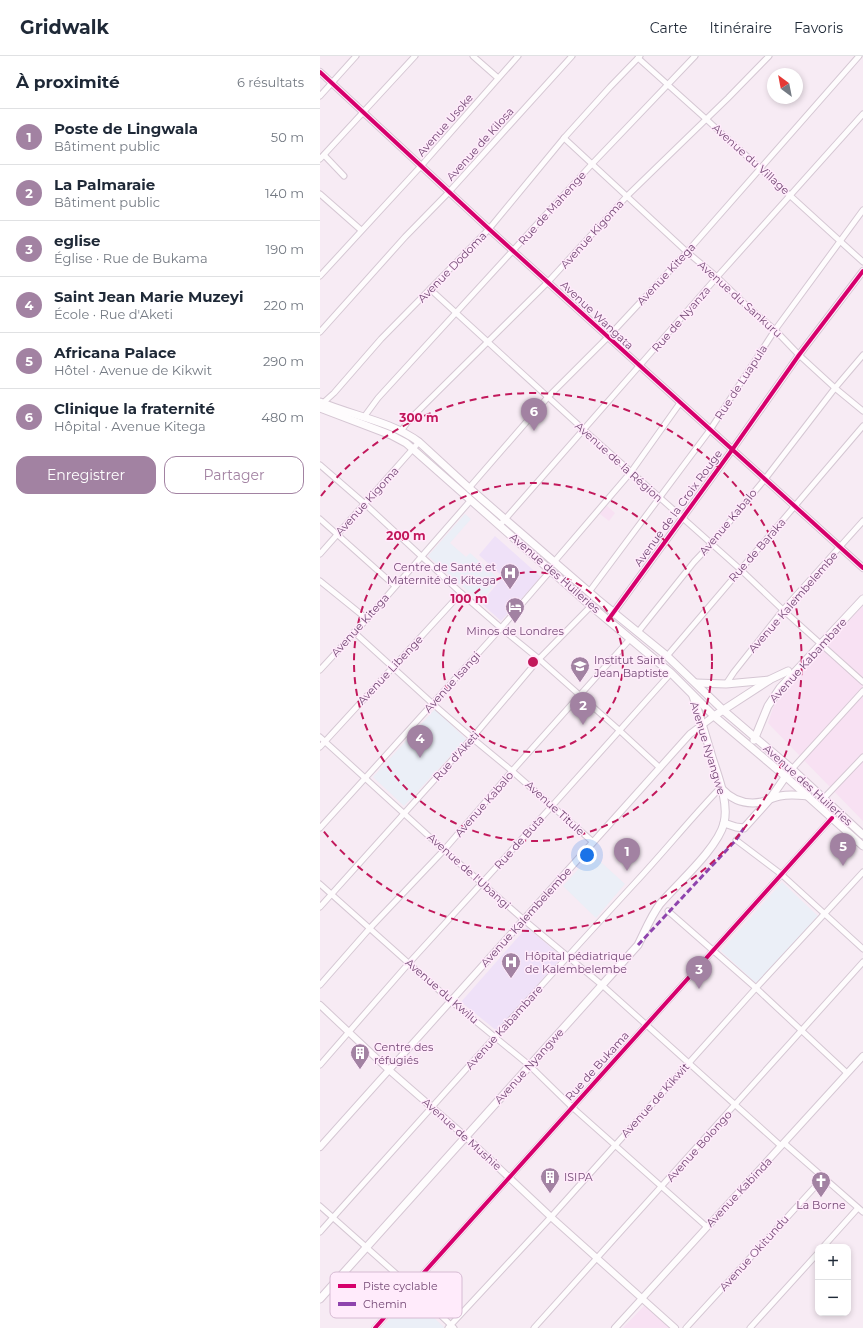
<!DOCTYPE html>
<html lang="fr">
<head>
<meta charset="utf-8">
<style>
	:root { --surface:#fff; --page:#f6f6f7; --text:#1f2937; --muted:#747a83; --line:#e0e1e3; --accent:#a282a2 }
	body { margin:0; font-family:Montserrat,sans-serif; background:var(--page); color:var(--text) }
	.controls { position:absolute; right:12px; bottom:12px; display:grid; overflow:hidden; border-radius:8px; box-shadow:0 2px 6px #0003 }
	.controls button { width:36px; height:36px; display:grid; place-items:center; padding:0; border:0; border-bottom:1px solid var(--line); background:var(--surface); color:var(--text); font:20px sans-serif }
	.compass { position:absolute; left:447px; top:12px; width:36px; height:36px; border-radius:50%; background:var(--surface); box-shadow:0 2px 6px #0003; rotate:328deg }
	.you { position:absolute; left:267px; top:799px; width:14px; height:14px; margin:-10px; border:3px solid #fff; border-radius:50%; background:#1a73e8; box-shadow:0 0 0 6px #1a73e833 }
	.badge { display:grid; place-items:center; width:26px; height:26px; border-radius:50%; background:var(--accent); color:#fff; font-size:13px; font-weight:700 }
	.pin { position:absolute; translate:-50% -33px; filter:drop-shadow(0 1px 2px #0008) }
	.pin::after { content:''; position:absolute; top:21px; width:14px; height:12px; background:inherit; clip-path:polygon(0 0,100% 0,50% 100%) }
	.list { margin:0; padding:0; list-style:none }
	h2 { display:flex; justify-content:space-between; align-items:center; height:52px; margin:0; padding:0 16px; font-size:17px }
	h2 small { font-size:13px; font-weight:400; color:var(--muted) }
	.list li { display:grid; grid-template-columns:26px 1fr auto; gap:12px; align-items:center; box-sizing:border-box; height:56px; padding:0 16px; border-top:1px solid var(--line) }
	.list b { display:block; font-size:15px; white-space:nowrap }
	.list p { margin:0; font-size:13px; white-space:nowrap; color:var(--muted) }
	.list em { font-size:13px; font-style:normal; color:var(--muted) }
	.actions { display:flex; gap:8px; padding:12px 16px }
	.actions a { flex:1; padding:9px 0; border:1px solid var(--accent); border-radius:12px; text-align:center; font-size:14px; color:var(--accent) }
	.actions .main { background:var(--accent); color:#fff }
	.map { position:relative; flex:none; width:543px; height:1272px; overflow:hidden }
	header { display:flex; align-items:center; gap:24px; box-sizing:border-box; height:56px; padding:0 20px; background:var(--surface); border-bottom:1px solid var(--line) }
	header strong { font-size:19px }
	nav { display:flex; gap:22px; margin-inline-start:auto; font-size:14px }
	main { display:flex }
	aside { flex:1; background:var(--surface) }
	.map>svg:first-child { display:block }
	.residential { fill:#f8e1f3 }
	.education { fill:#ebeff7 }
	.medical { fill:#efe1f8 }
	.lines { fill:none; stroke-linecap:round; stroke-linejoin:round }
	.minor-casing { stroke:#d5c7d3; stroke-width:7 }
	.tertiary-casing { stroke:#d5c7d3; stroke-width:8 }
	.secondary-casing { stroke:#d5c6d3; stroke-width:9 }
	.minor { stroke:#fefcfd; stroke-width:5 }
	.tertiary { stroke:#fefcfd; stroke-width:6 }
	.secondary { stroke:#fefcfd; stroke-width:7 }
	.quiet { stroke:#8e44ad; stroke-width:3; stroke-dasharray:6 3; stroke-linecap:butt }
	.cycleway-casing { stroke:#ffebfb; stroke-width:6 }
	.cycleway { stroke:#d6006c; stroke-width:4 }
	.ring { fill:none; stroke:#c2185b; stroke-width:2; stroke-dasharray:7 5 }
	.labels { text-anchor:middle; stroke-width:3; stroke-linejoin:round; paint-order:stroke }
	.street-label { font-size:11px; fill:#754a76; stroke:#ffebfb }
	.poi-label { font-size:11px; fill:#754a76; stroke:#ffebfb; text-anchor:start }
	.key { fill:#ffebfb; stroke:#d6bbd3; stroke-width:1 }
	.key-label { font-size:11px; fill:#754a76 }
	.centre { fill:#c2185b; stroke:#ffebfb; stroke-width:2 }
	.ring-label { font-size:12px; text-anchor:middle; font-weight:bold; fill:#c2185b; stroke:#ffebfb; stroke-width:3; stroke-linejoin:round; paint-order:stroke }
</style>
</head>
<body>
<header>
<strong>Gridwalk</strong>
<nav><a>Carte</a><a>Itinéraire</a><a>Favoris</a></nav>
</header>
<main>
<aside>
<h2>À proximité<small>6 résultats</small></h2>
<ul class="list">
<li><span class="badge">1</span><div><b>Poste de Lingwala</b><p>Bâtiment public</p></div><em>50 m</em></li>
<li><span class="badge">2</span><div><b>La Palmaraie</b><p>Bâtiment public</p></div><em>140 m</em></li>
<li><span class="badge">3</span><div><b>eglise</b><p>Église · Rue de Bukama</p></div><em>190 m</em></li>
<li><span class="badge">4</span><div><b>Saint Jean Marie Muzeyi</b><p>École · Rue d'Aketi</p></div><em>220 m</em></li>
<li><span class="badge">5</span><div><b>Africana Palace</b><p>Hôtel · Avenue de Kikwit</p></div><em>290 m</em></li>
<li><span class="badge">6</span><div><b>Clinique la fraternité</b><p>Hôpital · Avenue Kitega</p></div><em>480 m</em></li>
</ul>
<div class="actions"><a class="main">Enregistrer</a><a>Partager</a></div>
</aside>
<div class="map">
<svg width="543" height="1272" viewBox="0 0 543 1272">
	<rect width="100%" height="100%" fill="#f7ebf4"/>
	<g class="residential">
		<polygon points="286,449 295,457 289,465 280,458"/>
		<polygon points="543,549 543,765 448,667 454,649"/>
		<polygon points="325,1249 350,1272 303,1272"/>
	</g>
	<g class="education">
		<polygon points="145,458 151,463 130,487 146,501 150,497 179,523 160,546 108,500"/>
		<polygon points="115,653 146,683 84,750 53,721"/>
		<polygon points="272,798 305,828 276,862 243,830"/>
		<polygon points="462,826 498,860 436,927 401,895"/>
		<polygon points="90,1240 124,1271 123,1272 62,1272"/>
	</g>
	<g class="medical">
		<polygon points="175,480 221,521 181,565 161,547 183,521 159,499"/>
		<polygon points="207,871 242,901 177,975 141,946"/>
	</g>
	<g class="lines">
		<g class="minor-casing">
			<g id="minor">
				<polyline points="153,0 178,22"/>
				<polyline points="318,2 386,63 543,206"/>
				<polyline points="0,40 36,0"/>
				<polyline points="244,82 367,196 397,221 428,251 455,274 479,299 515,332 543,355"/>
				<polyline points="4,99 24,120"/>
				<polyline points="0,103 95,0"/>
				<polyline points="0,138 41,174"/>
				<polyline points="0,220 101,110 198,0"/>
				<polyline points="110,233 264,374 421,514 463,554 543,626"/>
				<polyline points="0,276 85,181 129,136 252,0"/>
				<polyline points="3,347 14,337 61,283 169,173 244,82 290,31 320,0"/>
				<polyline points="44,361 58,342 272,108 375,0"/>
				<polyline points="81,375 89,364 228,226 307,140 408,42 449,0"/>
				<polyline points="0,409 45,448 141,537 181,572 219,603 299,674 340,712"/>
				<polyline points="149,432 228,341 288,281 367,196 539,0"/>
				<polyline points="0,463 75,530"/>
				<polyline points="180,469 397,221 543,58"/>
				<polyline points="0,498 99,386"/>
				<polyline points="234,506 311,416 360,347"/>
				<polyline points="0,525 47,563"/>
				<polyline points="269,536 390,374 455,274 543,154"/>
				<polyline points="34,576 113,648 152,682 192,715 273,786"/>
				<polyline points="318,576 374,506 391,488 445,423 515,332 543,299"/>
				<polyline points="347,600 543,370"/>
				<polyline points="0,614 47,563 151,444"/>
				<polyline points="406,628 414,616 463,554 543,465"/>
				<polyline points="0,681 124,794 204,864 282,929 461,1090"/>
				<polyline points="0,691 141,537"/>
				<polyline points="472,713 543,635"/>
				<polyline points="504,742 543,701"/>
				<polyline points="0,772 181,572 231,514"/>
				<polyline points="416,784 461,818 543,893"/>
				<polyline points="0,828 131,945 209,1009 252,1051 387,1171"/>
				<polyline points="0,851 152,682 219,603 271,550"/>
				<polyline points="348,855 436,932 527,1017"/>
				<polyline points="0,929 50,872 124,794 192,715 310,583"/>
				<polyline points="0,1009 89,907 232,750 351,617"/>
				<polyline points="464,1087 543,1156"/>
				<polyline points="0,1150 91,1231 134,1272"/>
				<path d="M0,1176C104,1060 208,943 314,828C344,796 371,762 401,731"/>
				<polyline points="503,1191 538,1152"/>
				<polyline points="55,1272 91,1231 512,762"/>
				<polyline points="128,1272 231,1161 436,932 543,816"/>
				<polyline points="214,1272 543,906"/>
				<polyline points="366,1272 503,1122"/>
				<polyline points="430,1272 498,1197"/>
			</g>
		</g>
		<g class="tertiary-casing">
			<g id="tertiary">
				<polyline points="0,16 169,173 543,512"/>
				<polyline points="288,564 412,394 479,299 543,215"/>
				<polyline points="0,949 69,1014 146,1081 231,1161 355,1272"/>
				<polyline points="0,1091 370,678 394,660"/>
				<polyline points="295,1272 543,1000"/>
			</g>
		</g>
		<g class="secondary-casing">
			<g id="secondary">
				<path d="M0,346C33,360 70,365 99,386L149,432L277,543L347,600L403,654L472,713L543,779"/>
				<polyline points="0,352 71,379 86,387 264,544 351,617 394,660 465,720 543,790"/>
				<polyline points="376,627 406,628 449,624"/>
				<polyline points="394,660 451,623 468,615"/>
				<polyline points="434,684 448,650 460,632 543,543"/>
				<path d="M402,733C413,745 426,749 442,746C448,744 454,741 460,740C470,738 478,739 488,740"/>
				<polyline points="404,767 416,771 424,772 450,743 468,717"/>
				<path d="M0,1243L318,889C325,875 331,860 340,848C357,828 398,792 404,767C409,747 398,720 392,701C386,681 380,660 373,640"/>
			</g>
		</g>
		<use href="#minor" class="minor"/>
		<use href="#tertiary" class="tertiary"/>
		<use href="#secondary" class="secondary"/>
		<polyline class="quiet" points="318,889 416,784 424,772"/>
		<g class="cycleway-casing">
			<g id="cycleway">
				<polyline points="0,16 169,173 543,512"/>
				<polyline points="288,564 412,394 479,299 543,215"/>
				<polyline points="55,1272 91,1231 512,762"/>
			</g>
		</g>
		<use href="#cycleway" class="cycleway"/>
	</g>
	<g class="ring">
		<circle cx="213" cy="606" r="90"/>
		<circle cx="213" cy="606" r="179"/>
		<path d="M1 440A269 269 0 1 1 1 772"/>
	</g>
	<defs>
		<g id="hospital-pin" transform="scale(1)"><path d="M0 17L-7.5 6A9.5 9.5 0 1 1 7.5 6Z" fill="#a282a2" stroke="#ffebfb"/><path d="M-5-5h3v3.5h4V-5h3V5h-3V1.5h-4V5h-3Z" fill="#fff"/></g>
		<g id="hotel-pin" transform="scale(1)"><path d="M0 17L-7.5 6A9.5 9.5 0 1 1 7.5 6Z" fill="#a282a2" stroke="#ffebfb"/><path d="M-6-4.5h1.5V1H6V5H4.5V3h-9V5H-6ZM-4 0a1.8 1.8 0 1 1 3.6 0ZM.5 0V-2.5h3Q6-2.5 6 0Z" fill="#fff"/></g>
		<g id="school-pin" transform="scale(1)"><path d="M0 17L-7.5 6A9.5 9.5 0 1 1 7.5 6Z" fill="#a282a2" stroke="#ffebfb"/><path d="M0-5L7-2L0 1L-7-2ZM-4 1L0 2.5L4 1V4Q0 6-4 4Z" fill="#fff"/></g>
		<g id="building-pin" transform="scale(1)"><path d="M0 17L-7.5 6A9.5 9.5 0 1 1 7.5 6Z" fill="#a282a2" stroke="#ffebfb"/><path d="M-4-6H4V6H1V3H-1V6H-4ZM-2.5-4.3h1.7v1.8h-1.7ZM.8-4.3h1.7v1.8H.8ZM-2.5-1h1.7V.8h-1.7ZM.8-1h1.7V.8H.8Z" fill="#fff"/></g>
		<g id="church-pin" transform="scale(1)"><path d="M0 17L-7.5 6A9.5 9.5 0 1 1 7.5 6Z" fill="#a282a2" stroke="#ffebfb"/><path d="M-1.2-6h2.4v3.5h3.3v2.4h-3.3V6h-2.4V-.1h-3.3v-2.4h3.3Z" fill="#fff"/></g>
	</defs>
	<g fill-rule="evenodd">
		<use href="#hospital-pin" x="190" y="517"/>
		<use href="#hotel-pin" x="195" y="551"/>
		<use href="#school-pin" x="260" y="610"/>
		<use href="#hospital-pin" x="191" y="906"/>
		<use href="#building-pin" x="40" y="997"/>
		<use href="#building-pin" x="230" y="1121"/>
		<use href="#church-pin" x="501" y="1125"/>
	</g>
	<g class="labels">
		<g class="street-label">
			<text transform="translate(125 69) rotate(-49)" y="4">Avenue Usoke</text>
			<text transform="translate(160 88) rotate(-48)" y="4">Avenue de Kilosa</text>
			<text transform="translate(431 103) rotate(42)" y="4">Avenue du Village</text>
			<text transform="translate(232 152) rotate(-48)" y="4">Rue de Mahenge</text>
			<text transform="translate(272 178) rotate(-48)" y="4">Avenue Kigoma</text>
			<text transform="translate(132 211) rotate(-46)" y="4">Avenue Dodoma</text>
			<text transform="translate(346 218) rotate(-47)" y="4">Avenue Kitega</text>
			<text transform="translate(420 243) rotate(42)" y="4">Avenue du Sankuru</text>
			<text transform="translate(277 259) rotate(43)" y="4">Avenue Wangata</text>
			<text transform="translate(361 263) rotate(-49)" y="4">Rue de Nyanza</text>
			<text transform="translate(421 326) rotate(-57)" y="4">Rue de Luapula</text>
			<text transform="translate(299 406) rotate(42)" y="4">Avenue de la Région</text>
			<text transform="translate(47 445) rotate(-48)" y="4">Avenue Kigoma</text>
			<text transform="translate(358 452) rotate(-54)" y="4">Avenue de la Croix Rouge</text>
			<text transform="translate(408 466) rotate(-50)" y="4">Avenue Kabalo</text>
			<text transform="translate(437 494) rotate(-49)" y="4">Rue de Baraka</text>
			<text transform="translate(235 517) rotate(41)" y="4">Avenue des Huileries</text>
			<text transform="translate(473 546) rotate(-49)" y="4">Avenue Kalembelembe</text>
			<text transform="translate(40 569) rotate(-48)" y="4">Avenue Kitega</text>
			<text transform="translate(488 604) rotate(-48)" y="4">Avenue Kabambare</text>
			<text transform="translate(70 614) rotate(-47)" y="4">Avenue Libenge</text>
			<text transform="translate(132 626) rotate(-48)" y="4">Avenue Isangi</text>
			<text transform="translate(388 692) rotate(73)" y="4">Avenue Nyangwe</text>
			<text transform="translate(136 700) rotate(-48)" y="4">Rue d'Aketi</text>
			<text transform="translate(488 729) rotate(42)" y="4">Avenue des Huileries</text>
			<text transform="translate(164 748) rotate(-49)" y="4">Avenue Kabalo</text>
			<text transform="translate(235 752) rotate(42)" y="4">Avenue Titule</text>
			<text transform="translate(199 786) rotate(-48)" y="4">Rue de Buta</text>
			<text transform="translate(149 815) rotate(42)" y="4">Avenue de l'Ubangi</text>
			<text transform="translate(206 861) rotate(-48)" y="4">Avenue Kalembelembe</text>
			<text transform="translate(122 935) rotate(41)" y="4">Avenue du Kwilu</text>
			<text transform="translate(184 971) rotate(-48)" y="4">Avenue Kabambare</text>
			<text transform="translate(209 1010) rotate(-48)" y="4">Avenue Nyangwe</text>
			<text transform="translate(277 1010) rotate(-48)" y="4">Rue de Bukama</text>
			<text transform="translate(335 1044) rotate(-48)" y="4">Avenue de Kikwit</text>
			<text transform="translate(142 1078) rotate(42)" y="4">Avenue de Mushie</text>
			<text transform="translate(379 1090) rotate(-48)" y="4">Avenue Bolongo</text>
			<text transform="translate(419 1136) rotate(-47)" y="4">Avenue Kabinda</text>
			<text transform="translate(434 1197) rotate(-48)" y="4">Avenue Okitundu</text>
		</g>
		<g class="poi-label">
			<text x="176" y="515" text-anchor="end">Centre de Santé et<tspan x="176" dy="13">Maternité de Kitega</tspan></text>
			<text x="195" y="579" text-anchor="middle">Minos de Londres</text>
			<text x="274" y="608">Institut Saint<tspan x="274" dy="13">Jean Baptiste</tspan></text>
			<text x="205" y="904">Hôpital pédiatrique<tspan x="205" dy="13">de Kalembelembe</tspan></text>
			<text x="54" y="995">Centre des<tspan x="54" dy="13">réfugiés</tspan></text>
			<text x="244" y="1125">ISIPA</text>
			<text x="501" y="1153" text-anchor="middle">La Borne</text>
		</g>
	</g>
	<rect x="10" y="1216" width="132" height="46" rx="6" class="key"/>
	<rect x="18" y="1228" width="18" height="4" fill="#d6006c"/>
	<rect x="18" y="1246" width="18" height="4" fill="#8e44ad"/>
	<g class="key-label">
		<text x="43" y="1234">Piste cyclable</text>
		<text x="43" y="1252">Chemin</text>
	</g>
	<circle cx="213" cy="606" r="6" class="centre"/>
	<g class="ring-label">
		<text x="99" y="366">300 m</text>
		<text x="86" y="484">200 m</text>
		<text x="149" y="547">100 m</text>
	</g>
</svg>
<div class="controls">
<button>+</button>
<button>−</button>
</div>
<svg class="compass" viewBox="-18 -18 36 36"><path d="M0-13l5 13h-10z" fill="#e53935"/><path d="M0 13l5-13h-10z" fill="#747a83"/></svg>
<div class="you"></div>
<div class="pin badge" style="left:307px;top:815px">1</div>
<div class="pin badge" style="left:263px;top:669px">2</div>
<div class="pin badge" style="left:379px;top:933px">3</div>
<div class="pin badge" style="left:100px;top:702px">4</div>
<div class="pin badge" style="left:523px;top:810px">5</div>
<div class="pin badge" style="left:214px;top:375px">6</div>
</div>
</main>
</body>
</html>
